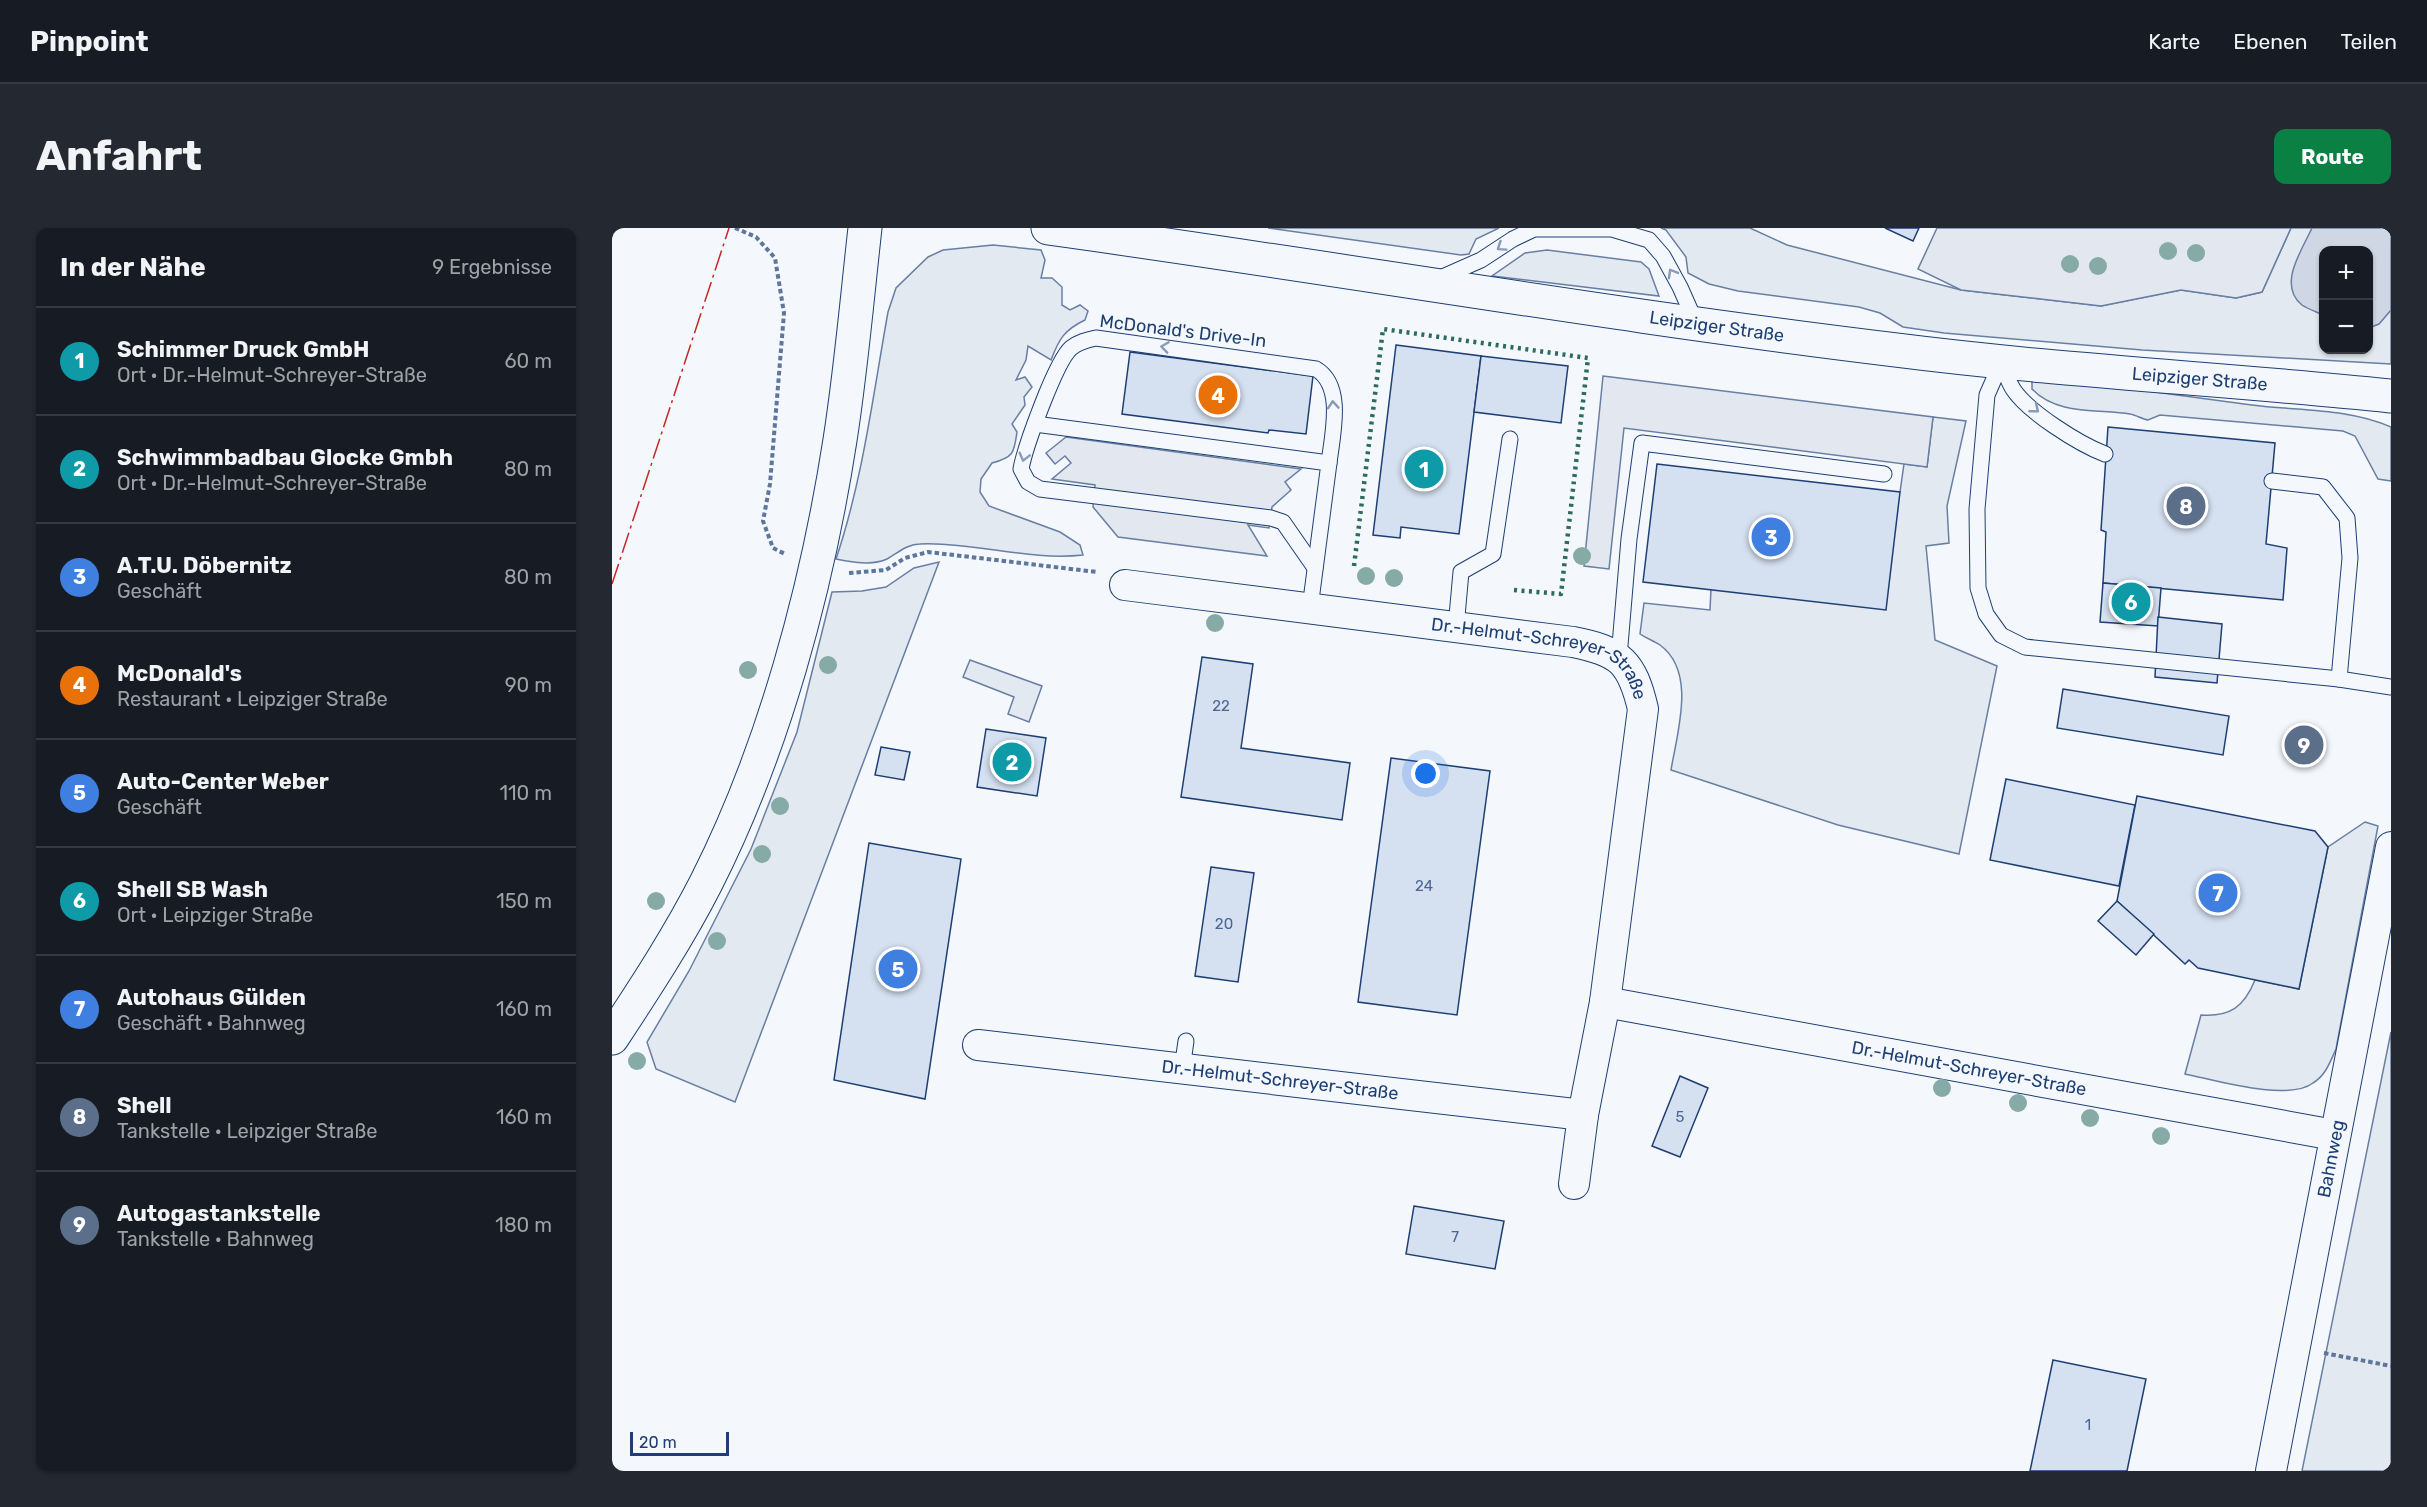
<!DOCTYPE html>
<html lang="de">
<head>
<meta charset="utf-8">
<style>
	:root { --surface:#171b24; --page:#242831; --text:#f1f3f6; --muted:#9ea1a6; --line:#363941; --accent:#0b8043 }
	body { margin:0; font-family:Rubik,sans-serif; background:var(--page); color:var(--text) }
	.controls { position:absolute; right:18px; top:18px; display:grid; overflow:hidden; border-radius:12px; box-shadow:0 2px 4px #0004 }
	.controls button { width:54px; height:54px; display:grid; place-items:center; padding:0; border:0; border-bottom:2px solid var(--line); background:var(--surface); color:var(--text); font:30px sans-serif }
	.scale { position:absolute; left:18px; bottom:15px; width:99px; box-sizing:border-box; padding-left:6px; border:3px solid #1d3f73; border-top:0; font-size:16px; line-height:21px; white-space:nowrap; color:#1d3f73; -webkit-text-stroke:4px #f4f7fb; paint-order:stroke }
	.you { position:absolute; left:814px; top:546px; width:21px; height:21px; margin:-15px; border:4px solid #fff; border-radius:50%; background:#1a73e8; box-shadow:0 0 0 9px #1a73e833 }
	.badge { display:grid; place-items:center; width:39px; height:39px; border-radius:50%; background:var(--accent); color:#fff; font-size:20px; font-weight:700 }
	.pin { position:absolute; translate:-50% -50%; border:3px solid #fff; box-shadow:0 2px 6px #0006 }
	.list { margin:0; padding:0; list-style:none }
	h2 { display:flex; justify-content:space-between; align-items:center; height:78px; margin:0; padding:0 24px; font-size:26px }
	h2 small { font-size:20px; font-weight:400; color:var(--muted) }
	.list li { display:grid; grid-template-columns:39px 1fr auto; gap:18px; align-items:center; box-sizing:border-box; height:108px; padding:0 24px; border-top:2px solid var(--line) }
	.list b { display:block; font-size:22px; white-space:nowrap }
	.list p { margin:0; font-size:20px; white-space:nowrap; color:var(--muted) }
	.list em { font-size:20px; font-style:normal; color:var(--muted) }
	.map { position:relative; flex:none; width:1779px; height:1243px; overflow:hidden; border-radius:12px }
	header { display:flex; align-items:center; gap:36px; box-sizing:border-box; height:84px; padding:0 30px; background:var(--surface); border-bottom:2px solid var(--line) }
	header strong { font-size:28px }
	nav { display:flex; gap:33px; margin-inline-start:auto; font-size:21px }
	.intro { display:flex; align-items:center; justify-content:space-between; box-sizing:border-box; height:144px; padding:0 36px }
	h1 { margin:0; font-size:42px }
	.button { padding:15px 27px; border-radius:12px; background:var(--accent); color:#fff; font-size:21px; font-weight:700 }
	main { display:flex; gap:36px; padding:0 36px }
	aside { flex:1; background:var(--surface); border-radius:12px; box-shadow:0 2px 4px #0004 }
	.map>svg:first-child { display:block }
	.green { fill:#e3e9f0; stroke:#687fa3; stroke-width:1.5; fill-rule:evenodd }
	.parking { fill:#e3e8f0; stroke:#687fa3; stroke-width:1.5 }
	.water { fill:#cfd7e4; stroke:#687fa3; stroke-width:1.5 }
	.building { fill:#d5e0f0; stroke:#1d3f73; stroke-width:1.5 }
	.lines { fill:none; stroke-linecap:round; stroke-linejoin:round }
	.lane-casing { stroke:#1d3f73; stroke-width:17 }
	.street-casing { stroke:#1d3f73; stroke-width:32 }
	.secondary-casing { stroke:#1d3f73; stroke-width:35 }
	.path { stroke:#5e769c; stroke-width:4; stroke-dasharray:4.5 3; stroke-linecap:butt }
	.lane { stroke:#f4f7fb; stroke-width:15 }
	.street { stroke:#f4f7fb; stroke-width:30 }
	.secondary { stroke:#f4f7fb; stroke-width:33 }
	.hedge { stroke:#2c6c60; stroke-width:4.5; stroke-dasharray:3 4.5; stroke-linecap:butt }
	.power { stroke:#c62828; stroke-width:1.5; stroke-dasharray:21 4.5 3 4.5; stroke-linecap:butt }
	.tree { fill:#86aba6 }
	.oneway { stroke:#889bb7 }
	.labels { text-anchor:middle; stroke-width:4.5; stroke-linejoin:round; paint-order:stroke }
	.number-label { font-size:15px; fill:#4b6792 }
	.street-label { font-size:18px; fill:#1d3f73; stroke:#f4f7fb }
</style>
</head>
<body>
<header>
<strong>Pinpoint</strong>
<nav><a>Karte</a><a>Ebenen</a><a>Teilen</a></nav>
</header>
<div class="intro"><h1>Anfahrt</h1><a class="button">Route</a></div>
<main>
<aside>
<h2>In der Nähe<small>9 Ergebnisse</small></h2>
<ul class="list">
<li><span class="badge" style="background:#0f9aa8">1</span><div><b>Schimmer Druck GmbH</b><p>Ort · Dr.-Helmut-Schreyer-Straße</p></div><em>60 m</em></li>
<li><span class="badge" style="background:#0f9aa8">2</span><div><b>Schwimmbadbau Glocke Gmbh</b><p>Ort · Dr.-Helmut-Schreyer-Straße</p></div><em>80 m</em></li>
<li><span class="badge" style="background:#3f7fe0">3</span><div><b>A.T.U. Döbernitz</b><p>Geschäft</p></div><em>80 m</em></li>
<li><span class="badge" style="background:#e8710a">4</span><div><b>McDonald's</b><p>Restaurant · Leipziger Straße</p></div><em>90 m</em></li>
<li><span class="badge" style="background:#3f7fe0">5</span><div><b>Auto-Center Weber</b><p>Geschäft</p></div><em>110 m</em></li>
<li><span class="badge" style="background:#0f9aa8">6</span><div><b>Shell SB Wash</b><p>Ort · Leipziger Straße</p></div><em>150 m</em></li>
<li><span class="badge" style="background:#3f7fe0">7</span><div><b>Autohaus Gülden</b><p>Geschäft · Bahnweg</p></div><em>160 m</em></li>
<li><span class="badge" style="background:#5c6f8a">8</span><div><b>Shell</b><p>Tankstelle · Leipziger Straße</p></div><em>160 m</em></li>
<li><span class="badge" style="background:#5c6f8a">9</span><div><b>Autogastankstelle</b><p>Tankstelle · Bahnweg</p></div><em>180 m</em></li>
</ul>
</aside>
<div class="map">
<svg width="1779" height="1243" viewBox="0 0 1779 1243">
	<rect width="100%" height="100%" fill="#f4f7fb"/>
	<g class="green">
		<polygon points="656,0 887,0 864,11 857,26 849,27"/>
		<path d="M1049,0H1138L1175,17L1349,62L1489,78L1569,62L1624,70L1650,64L1679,0H1779V136L1530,122L1332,105L1291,99L1268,85L1247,79L1126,63L1097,56L1076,45L1074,29L1054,2ZM1712,22H1756V122H1712Z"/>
		<path d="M381,17L429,22L433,32L429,50H440L450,59V77L458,82L468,77L476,83L473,92C452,102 447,111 439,132L416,118L414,132L404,152L413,149L420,159L412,169L413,177L400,196L405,204C402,225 402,229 380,235L369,251L368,264L377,278L448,304L468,317L471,327C417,333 363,314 308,316C295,316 286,325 275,331C260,338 240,334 224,331C251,251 261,167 276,84L284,60L316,29L331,22Z"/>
		<polygon points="935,22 1029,34 1037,41 1047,68 880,48 913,25"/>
		<path d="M1426,149C1497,157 1568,168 1640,177C1686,183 1736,180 1779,199V253L1766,251L1743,208L1731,203L1548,187L1536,192C1530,191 1524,187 1518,186C1486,181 1444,187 1420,161V154Z"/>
		<path d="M1321,189L1354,193L1335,278L1337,315L1314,318L1323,412L1385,438L1347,626L1226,597L1059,542C1065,505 1085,444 1048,417C1042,413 1034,410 1028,406L1032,375L1098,382L1099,361L1288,264L1292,236L1315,239Z"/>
		<polygon points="327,334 123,874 44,841 35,814 77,743 139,621 185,504 220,364 250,363 274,359 302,340"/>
		<polygon points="358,432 430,458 417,494 396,486 402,469 351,449"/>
		<path d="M1753,594L1766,598L1724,821C1718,834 1714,847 1701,855C1676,874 1603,852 1573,846L1589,787C1618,789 1632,779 1643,752L1687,761L1716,619Z"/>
		<polygon points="1779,804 1779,1243 1690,1243"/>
	</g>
	<g class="parking">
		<polygon points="1325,0 1679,0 1650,64 1624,70 1569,62 1489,78 1349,62 1306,41"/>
		<polygon points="991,148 1321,189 1315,239 1012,200 997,341 972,338"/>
		<polygon points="454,209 689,241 673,254 679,262 660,279 657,300 636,297 655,328 506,309 481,279 483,257 440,251 459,235 453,228 443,236 434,225"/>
	</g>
	<path class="water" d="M1700,0H1774L1779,4V82L1767,96L1757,100L1756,22H1712L1711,87C1705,84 1696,81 1690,77C1665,57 1690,22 1700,0Z"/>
	<g class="building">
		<polygon points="1273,0 1307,0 1301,13"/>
		<polygon points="784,117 869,128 847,306 789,299 788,310 761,307"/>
		<polygon points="518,124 701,148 694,206 657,202 656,205 510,186"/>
		<polygon points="869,128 956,138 949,195 862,184"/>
		<polygon points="1496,199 1663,215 1654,316 1675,320 1671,372 1491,355 1494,304 1489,302"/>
		<polygon points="1045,236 1288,264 1274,382 1031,354"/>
		<polygon points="1491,355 1549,360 1546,398 1488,394"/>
		<polygon points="1546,389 1610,396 1605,455 1543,449"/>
		<polygon points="590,429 641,436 629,520 738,535 730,592 569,569"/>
		<polygon points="1451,461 1617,488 1611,527 1445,500"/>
		<polygon points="374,501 434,510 425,568 365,559"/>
		<polygon points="269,519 298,524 292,552 263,547"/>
		<polygon points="779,530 878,543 845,787 746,774"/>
		<polygon points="1394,551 1523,577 1507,658 1378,632"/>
		<polygon points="1525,568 1703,603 1716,619 1687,761 1586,740 1577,732 1573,736 1505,673"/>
		<polygon points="257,615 349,631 313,871 222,852"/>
		<polygon points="599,639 642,645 626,754 583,748"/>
		<polygon points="1505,673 1542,706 1524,727 1486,693"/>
		<polygon points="1068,848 1096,860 1068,929 1040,918"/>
		<polygon points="802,978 892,993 883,1041 794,1026"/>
		<polygon points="1441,1132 1534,1151 1515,1243 1418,1243"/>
	</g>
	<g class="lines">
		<g class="lane-casing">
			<g id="lane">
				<polyline points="826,51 869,32 901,11 922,1 1000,1 1037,12 1051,28 1068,59 1084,95"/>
				<polyline points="1389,135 1375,167 1365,281 1366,360 1374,386 1389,407 1413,419 1727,451"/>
				<path d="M1389,135C1393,143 1396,153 1401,161C1416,184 1467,216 1493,226"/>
				<polyline points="423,196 717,235 698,380"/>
				<polyline points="1660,253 1711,259 1735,290 1738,330 1727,451 1779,459"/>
				<path d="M703,340L671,294L659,290L428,261L416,254L409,241C413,219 444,133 459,120C466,114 475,112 484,110L704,141C733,158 720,208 717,235"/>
				<polyline points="844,399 849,344 881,326 898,211"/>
				<polyline points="1007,429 1017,311 1030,215 1272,246"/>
				<polyline points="570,841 574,813"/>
			</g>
		</g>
		<g class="street-casing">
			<g id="street">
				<path id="s1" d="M513,357L961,414C1008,423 1020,434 1031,481L993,774L971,887L962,956"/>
				<path id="s2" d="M993,774L1722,907"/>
				<path id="s3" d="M366,817L971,887"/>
				<path id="s4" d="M1659,1243L1779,619"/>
			</g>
		</g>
		<g class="secondary-casing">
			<g id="secondary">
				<path id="s5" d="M436,0C719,39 1001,88 1284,122C1449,143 1614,151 1779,168"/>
				<path d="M0,810C33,760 67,708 94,655C162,521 205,360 228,212C239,142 245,71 253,0"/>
			</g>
		</g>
		<g class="path">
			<polyline points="123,0 144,9 163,30 172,85 158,256 151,293 161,320 173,326"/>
			<polyline points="237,345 274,342 293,330 316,324 485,344"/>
			<polyline points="1712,1125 1779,1138"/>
		</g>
		<use href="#lane" class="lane"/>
		<use href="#street" class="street"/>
		<use href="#secondary" class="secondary"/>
		<polyline class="hedge" points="742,338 771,101 976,130 949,366 902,362"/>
		<polyline class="power" points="0,356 117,0"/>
	</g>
	<g class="tree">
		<circle cx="1556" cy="23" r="9"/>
		<circle cx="1584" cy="25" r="9"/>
		<circle cx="1458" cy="36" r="9"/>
		<circle cx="1486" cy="38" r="9"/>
		<circle cx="970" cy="328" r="9"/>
		<circle cx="754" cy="348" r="9"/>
		<circle cx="782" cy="350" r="9"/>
		<circle cx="603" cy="395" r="9"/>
		<circle cx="216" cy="437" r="9"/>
		<circle cx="136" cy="442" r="9"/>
		<circle cx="168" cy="578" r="9"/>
		<circle cx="150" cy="626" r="9"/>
		<circle cx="44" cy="673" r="9"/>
		<circle cx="105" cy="713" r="9"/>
		<circle cx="25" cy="833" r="9"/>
		<circle cx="1330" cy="860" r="9"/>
		<circle cx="1406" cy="875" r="9"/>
		<circle cx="1478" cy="890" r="9"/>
		<circle cx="1549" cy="908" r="9"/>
	</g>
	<defs><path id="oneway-chevron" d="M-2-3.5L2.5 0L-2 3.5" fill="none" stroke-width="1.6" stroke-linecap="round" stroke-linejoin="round" transform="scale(1.5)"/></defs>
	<g class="oneway">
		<use href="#oneway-chevron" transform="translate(889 19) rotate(146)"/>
		<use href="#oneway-chevron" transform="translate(1060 45) rotate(-120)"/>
		<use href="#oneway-chevron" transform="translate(553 119) rotate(-172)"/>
		<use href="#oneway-chevron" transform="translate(721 177) rotate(-94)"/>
		<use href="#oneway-chevron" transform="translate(1423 181) rotate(39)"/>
		<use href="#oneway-chevron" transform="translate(412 229) rotate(104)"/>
	</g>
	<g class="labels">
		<g class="number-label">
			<text x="609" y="483">22</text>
			<text x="812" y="663">24</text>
			<text x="612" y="701">20</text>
			<text x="1068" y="894">5</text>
			<text x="843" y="1014">7</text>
			<text x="1476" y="1202">1</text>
		</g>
		<g class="street-label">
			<text dy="6" stroke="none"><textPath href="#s5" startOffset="676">Leipziger Straße</textPath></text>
			<text transform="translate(571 103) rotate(7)" y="6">McDonald's Drive-In</text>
			<text dy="6" stroke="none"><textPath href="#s5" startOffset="1162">Leipziger Straße</textPath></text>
			<text dy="6" stroke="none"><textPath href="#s1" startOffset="428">Dr.-Helmut-Schreyer-Straße</textPath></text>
			<text dy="6" stroke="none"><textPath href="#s2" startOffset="370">Dr.-Helmut-Schreyer-Straße</textPath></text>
			<text dy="6" stroke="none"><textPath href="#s3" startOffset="304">Dr.-Helmut-Schreyer-Straße</textPath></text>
			<text dy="6" stroke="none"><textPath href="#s4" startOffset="318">Bahnweg</textPath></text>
		</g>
	</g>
</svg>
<div class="controls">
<button>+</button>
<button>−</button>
</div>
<div class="scale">20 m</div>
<div class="you"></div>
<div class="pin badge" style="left:812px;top:241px;background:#0f9aa8">1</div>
<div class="pin badge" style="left:400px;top:534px;background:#0f9aa8">2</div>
<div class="pin badge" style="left:1159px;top:309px;background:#3f7fe0">3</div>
<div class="pin badge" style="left:606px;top:167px;background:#e8710a">4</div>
<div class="pin badge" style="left:286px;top:741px;background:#3f7fe0">5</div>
<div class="pin badge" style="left:1519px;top:374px;background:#0f9aa8">6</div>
<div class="pin badge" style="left:1606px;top:665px;background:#3f7fe0">7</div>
<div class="pin badge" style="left:1574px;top:278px;background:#5c6f8a">8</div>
<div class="pin badge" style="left:1692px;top:517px;background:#5c6f8a">9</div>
</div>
</main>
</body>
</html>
